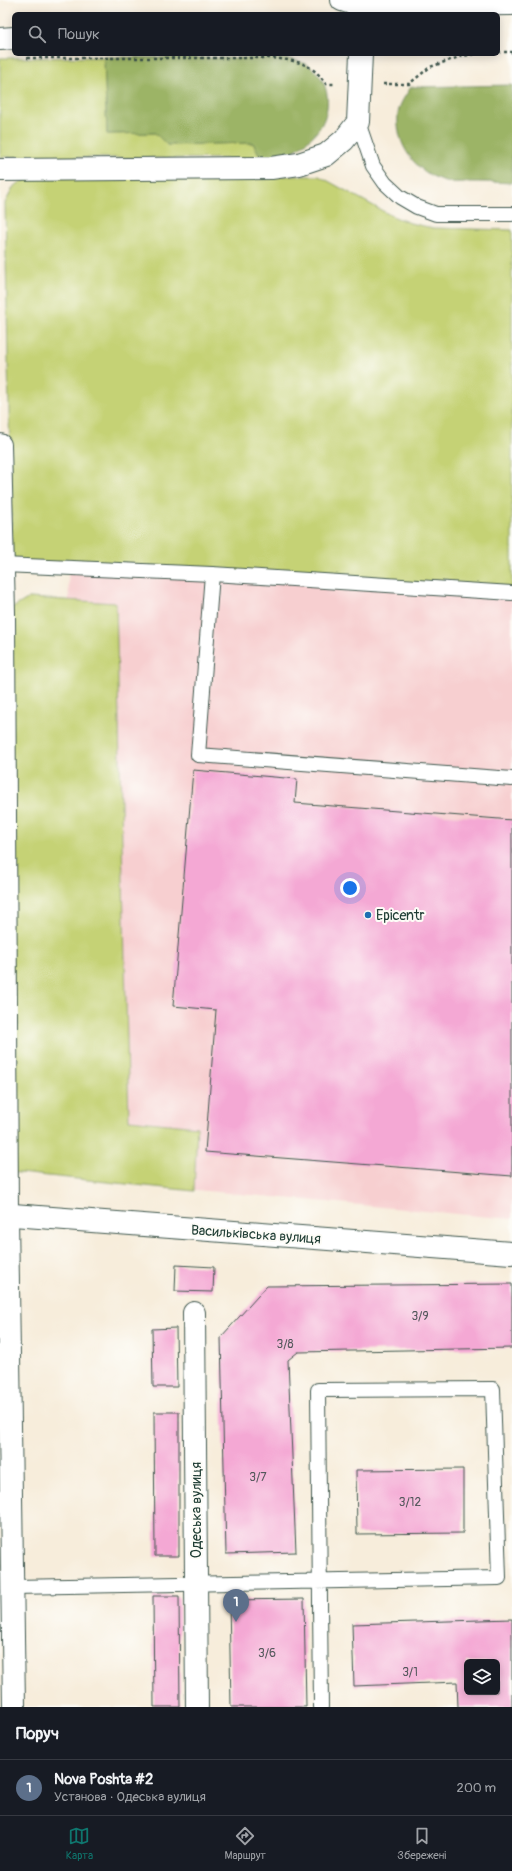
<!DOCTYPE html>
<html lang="uk">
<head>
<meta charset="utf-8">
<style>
	:root { --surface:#171b24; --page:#242831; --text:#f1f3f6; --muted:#9ea1a6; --line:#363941; --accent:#0f766e }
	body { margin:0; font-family:Pangolin,sans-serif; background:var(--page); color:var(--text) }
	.controls { position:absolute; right:12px; bottom:12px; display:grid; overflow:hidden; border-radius:6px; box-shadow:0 2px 10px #0003 }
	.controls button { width:36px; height:36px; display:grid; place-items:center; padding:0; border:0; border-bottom:1px solid var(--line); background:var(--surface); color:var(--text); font:20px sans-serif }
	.you { position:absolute; left:350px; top:888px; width:14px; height:14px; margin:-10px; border:3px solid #fff; border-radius:50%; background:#1a73e8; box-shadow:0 0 0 6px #1a73e833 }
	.badge { display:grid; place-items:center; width:26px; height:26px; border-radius:50%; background:var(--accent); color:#fff; font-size:13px; font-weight:700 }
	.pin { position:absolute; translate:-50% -33px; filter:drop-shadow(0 1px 2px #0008) }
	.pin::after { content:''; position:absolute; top:21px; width:14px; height:12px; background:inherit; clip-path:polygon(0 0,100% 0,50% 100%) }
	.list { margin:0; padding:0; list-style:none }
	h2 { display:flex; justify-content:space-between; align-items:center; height:52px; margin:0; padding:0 16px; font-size:17px }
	h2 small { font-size:13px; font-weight:400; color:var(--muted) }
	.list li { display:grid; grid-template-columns:26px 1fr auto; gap:12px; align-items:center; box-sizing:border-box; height:56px; padding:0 16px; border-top:1px solid var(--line) }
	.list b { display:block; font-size:15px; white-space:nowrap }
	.list p { margin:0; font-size:13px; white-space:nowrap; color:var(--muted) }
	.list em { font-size:13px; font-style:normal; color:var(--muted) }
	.icon { flex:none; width:22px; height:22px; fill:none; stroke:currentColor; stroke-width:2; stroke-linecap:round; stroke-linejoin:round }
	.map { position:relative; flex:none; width:512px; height:1707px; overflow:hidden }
	.search { position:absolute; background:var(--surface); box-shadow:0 2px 10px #0003; left:12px; right:12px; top:12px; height:44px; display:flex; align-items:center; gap:10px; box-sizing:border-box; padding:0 14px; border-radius:6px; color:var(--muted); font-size:15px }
	.sheet { height:108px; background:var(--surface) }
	nav { display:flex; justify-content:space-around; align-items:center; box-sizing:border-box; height:56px; border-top:1px solid var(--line); background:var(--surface); font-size:11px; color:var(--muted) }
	nav a { display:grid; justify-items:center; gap:2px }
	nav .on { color:var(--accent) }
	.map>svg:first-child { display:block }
	.built { fill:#f7cfd0 }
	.green { fill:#c5d274; stroke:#728854 }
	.forest { fill:#9cb466; stroke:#5e784d }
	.building { fill:#f4a8d4; fill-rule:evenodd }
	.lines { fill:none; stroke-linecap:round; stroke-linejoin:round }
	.service-casing { stroke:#3f574d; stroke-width:16 }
	.minor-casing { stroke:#3f574d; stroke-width:24 }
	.trunk-casing { stroke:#3f574d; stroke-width:24 }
	.path { stroke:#3f574d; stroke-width:2.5; stroke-dasharray:3 3; stroke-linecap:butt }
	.service { stroke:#fff; stroke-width:14 }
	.minor { stroke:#fff; stroke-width:22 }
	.trunk { stroke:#fff; stroke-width:22 }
	.poi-dot { fill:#1f6fb2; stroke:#fdfcf7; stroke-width:1.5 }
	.labels { text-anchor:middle; stroke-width:4; stroke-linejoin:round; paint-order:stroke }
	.number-label { font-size:12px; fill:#54585c }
	.poi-label { font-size:14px; fill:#1f3d34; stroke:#fdfcf7; text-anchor:start }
	.street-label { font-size:14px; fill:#1f3d34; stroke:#fdfcf7 }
</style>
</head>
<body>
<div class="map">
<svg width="512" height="1707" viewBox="0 0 512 1707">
	<rect width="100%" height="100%" fill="#fdfcf7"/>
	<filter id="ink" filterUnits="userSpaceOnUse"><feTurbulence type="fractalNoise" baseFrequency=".025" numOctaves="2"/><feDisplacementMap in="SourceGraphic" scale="8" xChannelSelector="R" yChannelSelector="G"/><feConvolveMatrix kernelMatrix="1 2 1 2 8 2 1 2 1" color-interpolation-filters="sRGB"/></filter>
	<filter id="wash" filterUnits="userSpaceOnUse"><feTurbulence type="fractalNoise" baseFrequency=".012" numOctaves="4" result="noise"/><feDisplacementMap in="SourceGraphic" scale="16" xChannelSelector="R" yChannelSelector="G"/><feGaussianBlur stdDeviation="0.9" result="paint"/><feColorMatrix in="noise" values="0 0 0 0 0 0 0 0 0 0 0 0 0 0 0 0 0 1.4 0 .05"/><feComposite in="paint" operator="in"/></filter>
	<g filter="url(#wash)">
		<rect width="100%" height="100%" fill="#f7eddb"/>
		<polygon class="built" points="68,568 512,590 512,1219 86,1180"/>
		<g class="green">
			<polygon points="104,57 107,134 155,133 167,145 253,143 262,159 0,157 0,58"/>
			<polygon points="31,176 319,176 392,216 410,223 433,228 512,230 512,593 12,565 5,203 14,186"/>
			<polygon points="29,598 116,603 129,1120 197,1127 194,1191 0,1171 4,613"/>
		</g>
		<g class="forest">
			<path d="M104,57C148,57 192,58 236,58C253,58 283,56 299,61C326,70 334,100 322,124C316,136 296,152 283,156C276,157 269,158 262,159L253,143L167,145L155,133L107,134Z"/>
			<path d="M512,85V183C497,182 481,182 466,182C459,182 451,183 445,181C416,173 395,145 398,114C399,104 406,95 411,87Z"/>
		</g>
		<g id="blocks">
			<g class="building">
				<polygon points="193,770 297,779 295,803 512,820 512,1176 205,1152 216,1010 173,1006"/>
				<polygon points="176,1265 214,1267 213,1292 175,1291"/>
				<polygon points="512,1284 512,1348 298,1352 288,1360 296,1552 226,1554 221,1337 267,1286"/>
				<polygon points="176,1328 177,1387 153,1387 152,1329"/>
				<polygon points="154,1412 179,1412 179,1556 155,1556"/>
				<polygon points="463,1469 463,1533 357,1534 356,1470"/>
				<polygon points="153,1596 179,1596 180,1707 154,1707"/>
				<polygon points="304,1599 306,1707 231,1707 229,1600"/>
				<path d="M512,1619V1707H458L457,1682L354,1686L352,1624ZM467,1662H497V1692H467Z"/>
			</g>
		</g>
	</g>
	<g filter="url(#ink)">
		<use href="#blocks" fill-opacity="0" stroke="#3f574d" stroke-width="1"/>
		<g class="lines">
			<g class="service-casing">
				<g id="service">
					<polyline points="358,122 373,166 385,183 400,197 417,207 436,214 512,214"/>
					<polyline points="3,565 212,574"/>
					<polyline points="512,593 212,574 198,755 512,779"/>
					<polyline points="13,1587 499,1578 493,1389 318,1390 321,1707"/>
				</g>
			</g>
			<g class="minor-casing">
				<g id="minor">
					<polyline points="0,170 271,168 299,164 326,155 344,140 358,122 361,54"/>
					<polyline points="0,445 4,613 7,1215 14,1707"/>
					<polyline points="0,1214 511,1253"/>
					<polyline points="194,1313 197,1707"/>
				</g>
			</g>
			<g class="trunk-casing">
				<g id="trunk">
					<polyline points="342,0 361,6 512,4"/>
					<polyline points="0,39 14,38"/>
				</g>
			</g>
			<g class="path">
				<polyline points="498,52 512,52"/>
				<path d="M27,58H272C297,61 311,62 326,84H336"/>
				<polyline points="383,84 409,84 430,67 462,56 477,54"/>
			</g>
			<use href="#service" class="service"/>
			<use href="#minor" class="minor"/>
			<use href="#trunk" class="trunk"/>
		</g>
	</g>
	<circle class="poi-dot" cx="368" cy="915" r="4"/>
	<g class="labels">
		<g class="number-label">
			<text x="420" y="1320">3/9</text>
			<text x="285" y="1348">3/8</text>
			<text x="258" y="1481">3/7</text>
			<text x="410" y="1506">3/12</text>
			<text x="267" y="1657">3/6</text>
			<text x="410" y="1676">3/1</text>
		</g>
		<g class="poi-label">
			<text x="376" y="920">Epicentr</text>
		</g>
		<g class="street-label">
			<text transform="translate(256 1234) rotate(4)" y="5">Васильківська вулиця</text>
			<text transform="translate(196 1510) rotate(-90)" y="5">Одеська вулиця</text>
		</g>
	</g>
</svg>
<div class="controls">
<button><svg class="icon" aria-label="layers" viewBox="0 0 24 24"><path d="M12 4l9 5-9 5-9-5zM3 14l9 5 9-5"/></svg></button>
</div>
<div class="you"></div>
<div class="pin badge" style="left:236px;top:1622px;background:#5c6f8a">1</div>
<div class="search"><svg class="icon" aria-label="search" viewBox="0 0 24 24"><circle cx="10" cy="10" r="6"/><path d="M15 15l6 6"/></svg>Пошук</div>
</div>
<section class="sheet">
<h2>Поруч<small></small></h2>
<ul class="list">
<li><span class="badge" style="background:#5c6f8a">1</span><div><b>Nova Poshta #2</b><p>Установа · Одеська вулиця</p></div><em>200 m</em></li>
</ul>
</section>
<nav>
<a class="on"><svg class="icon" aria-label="map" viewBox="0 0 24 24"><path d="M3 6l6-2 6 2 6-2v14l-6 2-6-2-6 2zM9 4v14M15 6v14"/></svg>Карта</a>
<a><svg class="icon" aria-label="directions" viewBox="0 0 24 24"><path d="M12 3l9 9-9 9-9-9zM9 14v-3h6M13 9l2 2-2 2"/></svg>Маршрут</a>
<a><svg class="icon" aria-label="saved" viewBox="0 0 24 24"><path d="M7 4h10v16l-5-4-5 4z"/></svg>Збережені</a>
</nav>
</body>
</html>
